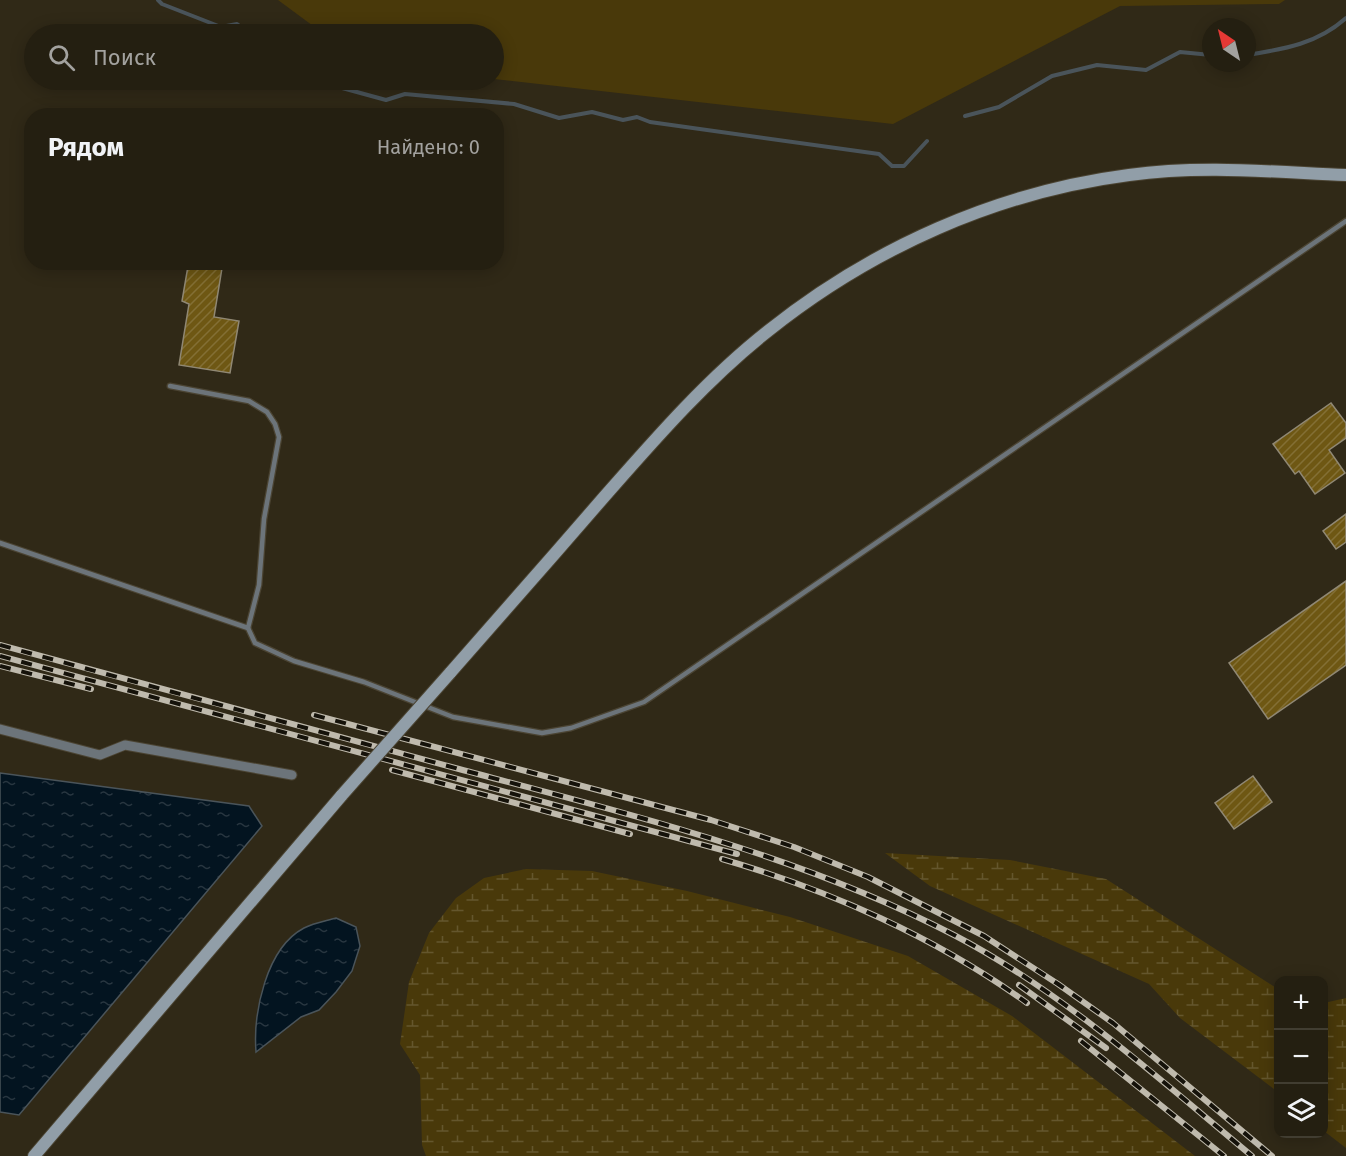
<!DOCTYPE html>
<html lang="ru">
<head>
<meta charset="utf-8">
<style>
	:root { --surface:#241f11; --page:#302c1f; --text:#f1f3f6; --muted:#a3a29f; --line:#413d31 }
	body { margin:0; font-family:"Fira Sans",sans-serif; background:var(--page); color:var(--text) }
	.controls { position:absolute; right:18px; bottom:18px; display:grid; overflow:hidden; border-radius:12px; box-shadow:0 3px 15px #0003 }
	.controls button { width:54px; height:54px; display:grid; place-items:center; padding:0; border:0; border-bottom:2px solid var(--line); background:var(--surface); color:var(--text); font:30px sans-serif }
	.compass { position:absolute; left:1202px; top:18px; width:54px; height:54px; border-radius:50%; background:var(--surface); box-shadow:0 3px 15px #0003; rotate:325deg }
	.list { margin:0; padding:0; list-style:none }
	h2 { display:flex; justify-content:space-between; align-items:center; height:78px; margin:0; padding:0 24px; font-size:26px }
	h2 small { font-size:20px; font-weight:400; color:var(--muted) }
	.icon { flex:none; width:33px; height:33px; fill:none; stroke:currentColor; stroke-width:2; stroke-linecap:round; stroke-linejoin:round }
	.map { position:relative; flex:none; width:1346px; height:1156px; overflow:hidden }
	.search { position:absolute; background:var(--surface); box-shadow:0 3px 15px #0003; left:24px; top:24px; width:480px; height:66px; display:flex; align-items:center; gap:15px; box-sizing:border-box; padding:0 21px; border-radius:33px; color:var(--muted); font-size:22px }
	.panel { position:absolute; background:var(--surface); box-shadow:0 3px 15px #0003; left:24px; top:108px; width:480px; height:162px; border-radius:24px }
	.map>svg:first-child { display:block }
	.green { fill:#49390a }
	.wetland { fill:url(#wetland-marsh) }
	.water { fill:url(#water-ripples); stroke:#4a545a; stroke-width:1.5 }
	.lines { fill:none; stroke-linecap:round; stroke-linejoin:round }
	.stream { stroke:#4a545a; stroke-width:4 }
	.building { fill:url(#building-hatch); stroke:#908874; stroke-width:1.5 }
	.service-casing { stroke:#4b4433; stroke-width:7 }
	.minor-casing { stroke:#4b4433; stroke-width:11 }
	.secondary-casing { stroke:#4b4433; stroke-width:14 }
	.service { stroke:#6c747a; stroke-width:4.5 }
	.minor { stroke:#6c747a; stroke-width:9 }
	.secondary { stroke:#919ea8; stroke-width:12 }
	.rail-casing { stroke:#bfbaad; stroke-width:6 }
	.rail { stroke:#15120a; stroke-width:4; stroke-dasharray:11; stroke-linecap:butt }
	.secondary-bridge-casing { stroke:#4b4433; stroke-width:14; stroke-linecap:butt }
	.secondary-bridge { stroke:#919ea8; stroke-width:12 }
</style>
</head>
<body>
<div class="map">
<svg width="1346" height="1156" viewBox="0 0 1346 1156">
	<defs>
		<pattern id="wetland-marsh" width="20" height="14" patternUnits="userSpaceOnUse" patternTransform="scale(1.5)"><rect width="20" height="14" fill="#49390a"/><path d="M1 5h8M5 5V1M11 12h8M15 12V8" fill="none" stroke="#64562d"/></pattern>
		<pattern id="water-ripples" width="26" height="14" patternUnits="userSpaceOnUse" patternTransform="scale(1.5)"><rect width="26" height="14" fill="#031420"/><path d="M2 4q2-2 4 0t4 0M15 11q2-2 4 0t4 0" fill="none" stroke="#283640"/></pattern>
		<pattern id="building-hatch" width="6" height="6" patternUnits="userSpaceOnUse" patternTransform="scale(1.5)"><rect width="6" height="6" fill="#6e5713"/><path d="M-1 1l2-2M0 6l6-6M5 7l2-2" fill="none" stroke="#836f35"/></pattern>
	</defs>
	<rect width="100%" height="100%" fill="#302917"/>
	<polygon class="green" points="278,0 1285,0 1279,4 1120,6 893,124 494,79 494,34 324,34"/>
	<g class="wetland">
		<polygon points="885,853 1010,860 1106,879 1278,989 1278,1092 1180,1018 1149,984 930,886"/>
		<polygon points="526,869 592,871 687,891 790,917 908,956 1012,1016 1195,1156 426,1156 422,1145 420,1075 400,1044 409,982 429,933 456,898 484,878"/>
		<polygon points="1346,998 1346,1148 1324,1131 1324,1003"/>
	</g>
	<g class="water">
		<polygon points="0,773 249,806 262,826 19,1115 0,1112"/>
		<path d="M336,918L356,927L360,946L352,971L336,992L319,1010L301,1017L256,1052C253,1013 266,948 304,928C314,923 326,921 336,918Z"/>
	</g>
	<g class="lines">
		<g class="stream">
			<polyline points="158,0 162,4 221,27 237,24 250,34"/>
			<path d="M1247,55C1284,49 1317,44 1346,18"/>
			<polyline points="313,80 386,100 405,94 514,104 559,118 592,112 623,120 637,117 650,122 879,154 892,166 904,166 927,141"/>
			<polyline points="965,116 999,107 1052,76 1097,65 1146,70 1180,52 1211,55"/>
		</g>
	</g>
	<g class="building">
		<polygon points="207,262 223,262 214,317 239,321 230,373 179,365 189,304 182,301 188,266 206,269"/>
		<polygon points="1331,403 1346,423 1346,438 1329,450 1345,473 1315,494 1299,471 1295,474 1273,444"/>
		<polygon points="1346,514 1346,542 1336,549 1323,531"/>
		<polygon points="1346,581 1346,665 1268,719 1229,663"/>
		<polygon points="1253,776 1272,802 1234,829 1215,803"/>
	</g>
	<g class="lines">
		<g class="service-casing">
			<g id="service">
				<polyline points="170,386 249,401 267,412 275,424 279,437 264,519 259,585 248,628 255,643 294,661 364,682 453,717 542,733 571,728 644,702 1346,221"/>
				<polyline points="0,543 248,628"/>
			</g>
		</g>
		<g class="minor-casing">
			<polyline id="minor" points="0,729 100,755 125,745 292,775"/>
		</g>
		<g class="secondary-casing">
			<g id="secondary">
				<path d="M450,673C501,615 553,556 604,497C655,439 707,379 768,331C872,248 997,192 1129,175C1201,165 1273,172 1346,175"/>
				<polyline points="34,1156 342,795"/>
			</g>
		</g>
		<use href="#service" class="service"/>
		<use href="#minor" class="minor"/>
		<use href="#secondary" class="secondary"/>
		<g class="rail-casing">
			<g id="rail">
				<path d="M0,645C153,687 306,728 459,769C628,814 797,854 954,935C1063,992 1158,1078 1252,1156"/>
				<polyline points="0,656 737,854"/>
				<polyline points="0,666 91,689"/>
				<polyline points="314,715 711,820 794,847 868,877 984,936 1058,984 1113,1023 1272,1156"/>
				<polyline points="392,770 630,834"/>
				<path d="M722,859C829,890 937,938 1027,1003"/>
				<polyline points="1019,985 1106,1048"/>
				<polyline points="1081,1041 1224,1156"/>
			</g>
		</g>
		<use href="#rail" class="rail"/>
		<g class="secondary-bridge-casing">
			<polyline id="secondary-bridge" points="342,795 450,673"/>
		</g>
		<use href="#secondary-bridge" class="secondary-bridge"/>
	</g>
</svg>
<div class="controls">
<button>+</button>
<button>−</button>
<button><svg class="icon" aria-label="layers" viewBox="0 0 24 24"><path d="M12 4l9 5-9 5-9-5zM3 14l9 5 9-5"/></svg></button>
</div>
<svg class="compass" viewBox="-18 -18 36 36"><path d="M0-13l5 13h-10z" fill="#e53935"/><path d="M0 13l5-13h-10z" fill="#a3a29f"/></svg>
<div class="search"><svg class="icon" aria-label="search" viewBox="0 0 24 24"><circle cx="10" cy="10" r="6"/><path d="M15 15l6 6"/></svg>Поиск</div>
<section class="panel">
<h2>Рядом<small>Найдено: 0</small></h2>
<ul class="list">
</ul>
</section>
</div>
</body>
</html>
